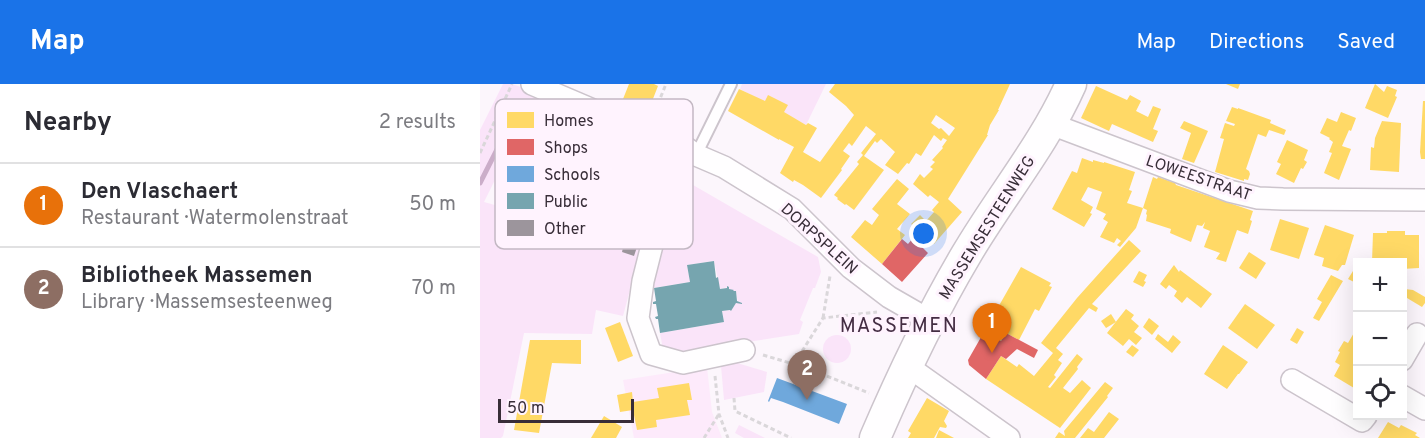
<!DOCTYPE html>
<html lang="en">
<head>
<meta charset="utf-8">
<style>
	:root { --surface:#fff; --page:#f7f7f7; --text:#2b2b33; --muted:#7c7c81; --line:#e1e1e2; --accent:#1a73e8 }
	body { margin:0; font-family:Overpass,sans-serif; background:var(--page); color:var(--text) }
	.controls { position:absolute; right:18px; bottom:18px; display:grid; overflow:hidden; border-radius:0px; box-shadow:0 6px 24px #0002 }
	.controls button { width:54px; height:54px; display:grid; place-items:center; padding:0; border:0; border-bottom:2px solid var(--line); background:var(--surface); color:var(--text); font:30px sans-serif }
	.scale { position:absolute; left:18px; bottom:15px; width:136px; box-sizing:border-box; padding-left:6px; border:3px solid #382d38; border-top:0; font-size:16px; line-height:21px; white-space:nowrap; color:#382d38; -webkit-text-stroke:4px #fff3fe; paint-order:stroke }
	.you { position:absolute; left:444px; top:150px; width:21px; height:21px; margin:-15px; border:4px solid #fff; border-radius:50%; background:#1a73e8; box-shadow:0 0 0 9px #1a73e833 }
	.badge { display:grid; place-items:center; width:39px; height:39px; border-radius:50%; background:var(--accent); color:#fff; font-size:20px; font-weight:700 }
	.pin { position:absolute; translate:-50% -50px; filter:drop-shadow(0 2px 3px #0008) }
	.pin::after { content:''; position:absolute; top:32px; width:21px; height:18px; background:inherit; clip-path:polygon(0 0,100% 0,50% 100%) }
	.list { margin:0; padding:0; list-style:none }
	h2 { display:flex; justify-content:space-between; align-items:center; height:78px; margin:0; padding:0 24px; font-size:26px }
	h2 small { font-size:20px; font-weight:400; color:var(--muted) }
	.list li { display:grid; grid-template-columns:39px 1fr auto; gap:18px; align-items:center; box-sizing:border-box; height:84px; padding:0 24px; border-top:2px solid var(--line) }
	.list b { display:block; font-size:22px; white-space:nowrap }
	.list p { margin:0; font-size:20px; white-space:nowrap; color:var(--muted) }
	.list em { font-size:20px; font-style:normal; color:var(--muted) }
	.icon { flex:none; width:33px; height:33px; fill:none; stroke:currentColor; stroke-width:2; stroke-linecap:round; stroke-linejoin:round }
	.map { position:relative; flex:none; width:945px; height:354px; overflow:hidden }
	header { display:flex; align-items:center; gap:36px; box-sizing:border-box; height:84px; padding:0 30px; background:var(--accent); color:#fff }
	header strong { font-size:28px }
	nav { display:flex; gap:33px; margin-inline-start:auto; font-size:21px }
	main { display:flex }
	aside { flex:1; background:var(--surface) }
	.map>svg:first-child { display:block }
	.built { fill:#fdeafb }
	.green { fill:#fae4f9 }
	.homes { fill:#ffd966; fill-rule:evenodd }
	.shops { fill:#e06666 }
	.schools { fill:#6fa8dc }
	.public { fill:#76a5af }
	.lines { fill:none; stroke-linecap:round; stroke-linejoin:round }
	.stream { stroke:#cbadc9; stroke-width:5 }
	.building { fill:#9c959c }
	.lane-casing { stroke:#ccc4cc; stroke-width:14 }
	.street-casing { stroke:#ccc4cc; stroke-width:24 }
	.secondary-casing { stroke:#ccc4cc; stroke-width:33 }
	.path { stroke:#dad7da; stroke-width:3; stroke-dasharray:4.5 3; stroke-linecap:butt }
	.lane { stroke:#fffeff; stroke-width:10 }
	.street { stroke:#fffeff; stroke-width:21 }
	.secondary { stroke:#fffeff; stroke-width:30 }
	.labels { text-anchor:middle; stroke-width:6; stroke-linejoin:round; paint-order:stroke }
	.street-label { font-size:16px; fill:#382d38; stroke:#fff3fe }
	.quarter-label { font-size:20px; letter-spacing:1.5px; fill:#442d43; stroke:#fff3fe }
	.key { fill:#fff3fe; stroke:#c3b8c3; stroke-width:1.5 }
	.key-label { font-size:16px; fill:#382d38 }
</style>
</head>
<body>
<header>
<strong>Map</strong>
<nav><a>Map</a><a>Directions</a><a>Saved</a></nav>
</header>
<main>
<aside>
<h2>Nearby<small>2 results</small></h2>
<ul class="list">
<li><span class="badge" style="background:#e8710a">1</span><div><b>Den Vlaschaert</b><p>Restaurant · Watermolenstraat</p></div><em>50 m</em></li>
<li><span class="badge" style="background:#8d6e63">2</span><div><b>Bibliotheek Massemen</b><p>Library · Massemsesteenweg</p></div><em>70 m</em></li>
</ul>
</aside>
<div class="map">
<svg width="945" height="354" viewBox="0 0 945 354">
	<rect width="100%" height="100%" fill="#fcf6fc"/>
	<polygon class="built" points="227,283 232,328 242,354 154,354 143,296"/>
	<g class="green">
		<polygon points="23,0 32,0 58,9 4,118 75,138 161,165 143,232 116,226 112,250 44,249 23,352 21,354 0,354 0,46"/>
		<polygon points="262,0 346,0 326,41 260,5"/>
		<polygon points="194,90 338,173 341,188 335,204 333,204 320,236 323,238 319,250 184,271 180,249 244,238 242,227 252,226 252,225 256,219 258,219 256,208 255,208 249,205 249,203 240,205 234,177 207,181 210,198 174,204 172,173"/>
		<circle cx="357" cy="265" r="14"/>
		<polygon points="257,279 287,288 284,308 244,316 241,282"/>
		<polygon points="259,341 285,354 264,354 255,349"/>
	</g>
	<g class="homes">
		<polygon points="149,0 174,0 178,2 169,25 155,19 153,25 141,20"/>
		<path d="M355,0H530L518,26H519L510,41L507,51H508L468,115L482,128L454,160L438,146L441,143L439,141L436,144L431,140L440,131L446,137L454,128L452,126L459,118L450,111L448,113L433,100L440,90L444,94L453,85L450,83L455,78L452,76L463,64L462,63L467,56L463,54L461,57L454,51L441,72L436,69L429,80L427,79L418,90L405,81L415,68L401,55L397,59L395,57L384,72L404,86L374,126L366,120L365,121L357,115L358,114L354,111L379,80L377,78L383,71L381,69L396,50L386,42L372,62L369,59L363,67L370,72L361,85L362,86L341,114L323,101L314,96L313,98L300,89L314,63L299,55V56L248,27L259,5L285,17L288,11L308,21L304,28L326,41L328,39L337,44L323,68L340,78L374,31L366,22L349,8ZM456,31L475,44L469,52L461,44L459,45L451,39Z"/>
		<polygon points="746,0 760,0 758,5"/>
		<polygon points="895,0 904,8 907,2 917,6 915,12 917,13 908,34 885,24"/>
		<polygon points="616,2 647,16 650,11 661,17 656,27 668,33 673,22 681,25 673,45 678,47 673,58 632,40 629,47 601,34"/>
		<polygon points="943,17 945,17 945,75 941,75 940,68"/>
		<polygon points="752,23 758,25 758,24 791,36 790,39 806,46 804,51 789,46 786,53 778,50 766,85 769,87 770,90 768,96 764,95 764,97 735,88 744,55 740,54 745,39 754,42 755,40 746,37"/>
		<polygon points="861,28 876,34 871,47 869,46 862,62 871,65 859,96 844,89 852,69 849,68 853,58 849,55 850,54 840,49 847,34 857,38"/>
		<polygon points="704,37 728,47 714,79 702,75 711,49 700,44"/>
		<polygon points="902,37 921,39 919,88 890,86 891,63 894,64 895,54"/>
		<polygon points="807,56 828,66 824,76 827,78 823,85 821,84 814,99 796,90 801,80 797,78"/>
		<polygon points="602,74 613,78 613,76 624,79 624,78 655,88 649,106 652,107 647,119 663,124 673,93 677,95 678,93 695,99 696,101 773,127 770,136 772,137 768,150 757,146 746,178 736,175 740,169 724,163 730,147 723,144 725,138 722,142 717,141 711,158 690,149 691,145 666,137 667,131 666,130 667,126 663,124 656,144 640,163 637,161 641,157 637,154 634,159 620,153 628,138 623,135 626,130 616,125 622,108 608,103 601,116 613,123 610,129 612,130 604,143 572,125 592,87 597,89"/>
		<polygon points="417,95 429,105 417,120 430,130 417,145 425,151 402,180 371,153 385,136 392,141 399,131 392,125"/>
		<polygon points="800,135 829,144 819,175 790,166"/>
		<polygon points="845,141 874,151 865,181 862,181 858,187 842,182 844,174 834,171"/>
		<polygon points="907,147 925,147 925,151 939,151 939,184 922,185 922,178 892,178 893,149 907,149"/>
		<polygon points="649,156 661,167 612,220 618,224 616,228 609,224 576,264 583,270 578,276 582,279 574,291 576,293 568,303 570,304 597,270 603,275 597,283 598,285 583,304 590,309 602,296 611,304 580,344 506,295 521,272 537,283 539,280 554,292 573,269 561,259 597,214"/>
		<polygon points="769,168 786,179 776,195 759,184"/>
		<polygon points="694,181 699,188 700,186 732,210 721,224 707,213 702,219 694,212 697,207 689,201 686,205 680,200"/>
		<polygon points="541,183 571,199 569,202 572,203 559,227 555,225 539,256 526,249 521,257 504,248"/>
		<polygon points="659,187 667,191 664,197 666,198 663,203 653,198"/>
		<polygon points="873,187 878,189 878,200 868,195"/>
		<polygon points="851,191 863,197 839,237 833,234 842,218 837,215"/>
		<polygon points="925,205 933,206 945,213 945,219 942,223 922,211"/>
		<polygon points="765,220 795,241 777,265 748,244"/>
		<polygon points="646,225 654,231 651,235 659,242 654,248 662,254 656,261 649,255 643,262 627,249"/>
		<polygon points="631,230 636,238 626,244 621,237"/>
		<polygon points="669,234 679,242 672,251 663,243"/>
		<polygon points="140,238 153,272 138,278 125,244"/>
		<polygon points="878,242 878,298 874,304 854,292 860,281 855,278 860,268 858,267 864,257 868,259"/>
		<polygon points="817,244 824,248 817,260 810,256"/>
		<polygon points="678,250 688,258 693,251 701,258 692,269 675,255"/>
		<polygon points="50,256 101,256 101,280 72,279 59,349 34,346"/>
		<polygon points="652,261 659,266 653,273 646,268"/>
		<polygon points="743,261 768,278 759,290 758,290 747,305 724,290"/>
		<polygon points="625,298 633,304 627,312 628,313 595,354 575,354 579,348 585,352 584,347"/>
		<polygon points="209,299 212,316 207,316 210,331 176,336 177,343 157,346 153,326 140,328 137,311 152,308 153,318 179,314 177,304"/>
		<polygon points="447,314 469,327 464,337 467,342 466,344 460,343 454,354 428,354 431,349 428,347"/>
		<polygon points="629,328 639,335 624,354 600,354 608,344 614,348"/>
		<polygon points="124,332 142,343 136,354 111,354"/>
		<polygon points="908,338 919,344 921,341 937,349 935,351 940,354 898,354"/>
		<polygon points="459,346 474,354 456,354"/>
	</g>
	<g class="shops">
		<polygon points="433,154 448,169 422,198 402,180 422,155 428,160"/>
		<polygon points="504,248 521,257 526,249 558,266 554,274 537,265 526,275 521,272 506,295 489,281 488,276"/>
	</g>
	<polygon class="schools" points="297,294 367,320 359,340 303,318 291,314 289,318 288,317"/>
	<polygon class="public" points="234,177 236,194 238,193 240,205 247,204 247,202 249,203 249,205 254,206 253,207 256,207 257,217 262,219 262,220 256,219 251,227 250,226 242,227 244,238 180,249 178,235 176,235 175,233 178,232 176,220 173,220 173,218 176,217 174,204 210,198 207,181"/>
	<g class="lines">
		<polyline class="stream" points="0,99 39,22"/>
	</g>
	<polygon class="building" points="144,159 157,163 154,172 142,168"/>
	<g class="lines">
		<g class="lane-casing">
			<polyline id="lane" points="216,71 251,0"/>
		</g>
		<g class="street-casing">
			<g id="street">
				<polyline points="52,0 127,32 164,44 198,58 216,71 244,83 312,125 371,184 409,213 449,236"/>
				<polyline points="571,40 749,107 778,114 803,115 945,116"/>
				<polyline points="198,58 163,197 158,234 171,270 203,279 264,266"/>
				<polyline points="922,276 937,250"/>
				<polyline points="426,281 529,354"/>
				<polyline points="812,296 882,337 886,332"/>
				<polyline points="922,312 945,325"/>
			</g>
		</g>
		<g class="secondary-casing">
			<path id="secondary" d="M395,354C422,291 451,230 486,171C520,113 564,61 591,0"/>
		</g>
		<g class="path">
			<polyline points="175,27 186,0"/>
			<polyline points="0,69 32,0"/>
			<polyline points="343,234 350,192"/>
			<polyline points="283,271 327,284 389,309"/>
			<polyline points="314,280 343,234 397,228"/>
			<polyline points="235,292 239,330 248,354"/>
			<polyline points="254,314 255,327 311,354"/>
			<polyline points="224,354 239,330"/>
		</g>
		<use href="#lane" class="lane"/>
		<use href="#street" class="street"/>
		<use href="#secondary" class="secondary"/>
	</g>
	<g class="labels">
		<g class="street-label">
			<text transform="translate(719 93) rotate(19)" y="6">LOWEESTRAAT</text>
			<text transform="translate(506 143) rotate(-58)" y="6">MASSEMSESTEENWEG</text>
			<text transform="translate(340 154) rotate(42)" y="6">DORPSPLEIN</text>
		</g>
		<g class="quarter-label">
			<text x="419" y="248">MASSEMEN</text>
		</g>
	</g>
	<rect x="15" y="15" width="198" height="150" rx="9" class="key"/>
	<rect x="27" y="28" width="27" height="16" fill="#ffd966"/>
	<rect x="27" y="55" width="27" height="16" fill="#e06666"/>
	<rect x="27" y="82" width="27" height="16" fill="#6fa8dc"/>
	<rect x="27" y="109" width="27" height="16" fill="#76a5af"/>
	<rect x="27" y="136" width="27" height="16" fill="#9c959c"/>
	<g class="key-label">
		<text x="64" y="42">Homes</text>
		<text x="64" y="69">Shops</text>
		<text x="64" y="96">Schools</text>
		<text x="64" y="123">Public</text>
		<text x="64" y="150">Other</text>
	</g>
</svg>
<div class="controls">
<button>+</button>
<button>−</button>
<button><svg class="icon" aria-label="locate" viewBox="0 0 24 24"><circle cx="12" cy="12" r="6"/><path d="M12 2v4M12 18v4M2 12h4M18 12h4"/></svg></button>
</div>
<div class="scale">50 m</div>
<div class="you"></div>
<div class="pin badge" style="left:512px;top:269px;background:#e8710a">1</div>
<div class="pin badge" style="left:327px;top:316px;background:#8d6e63">2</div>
</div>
</main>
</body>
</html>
